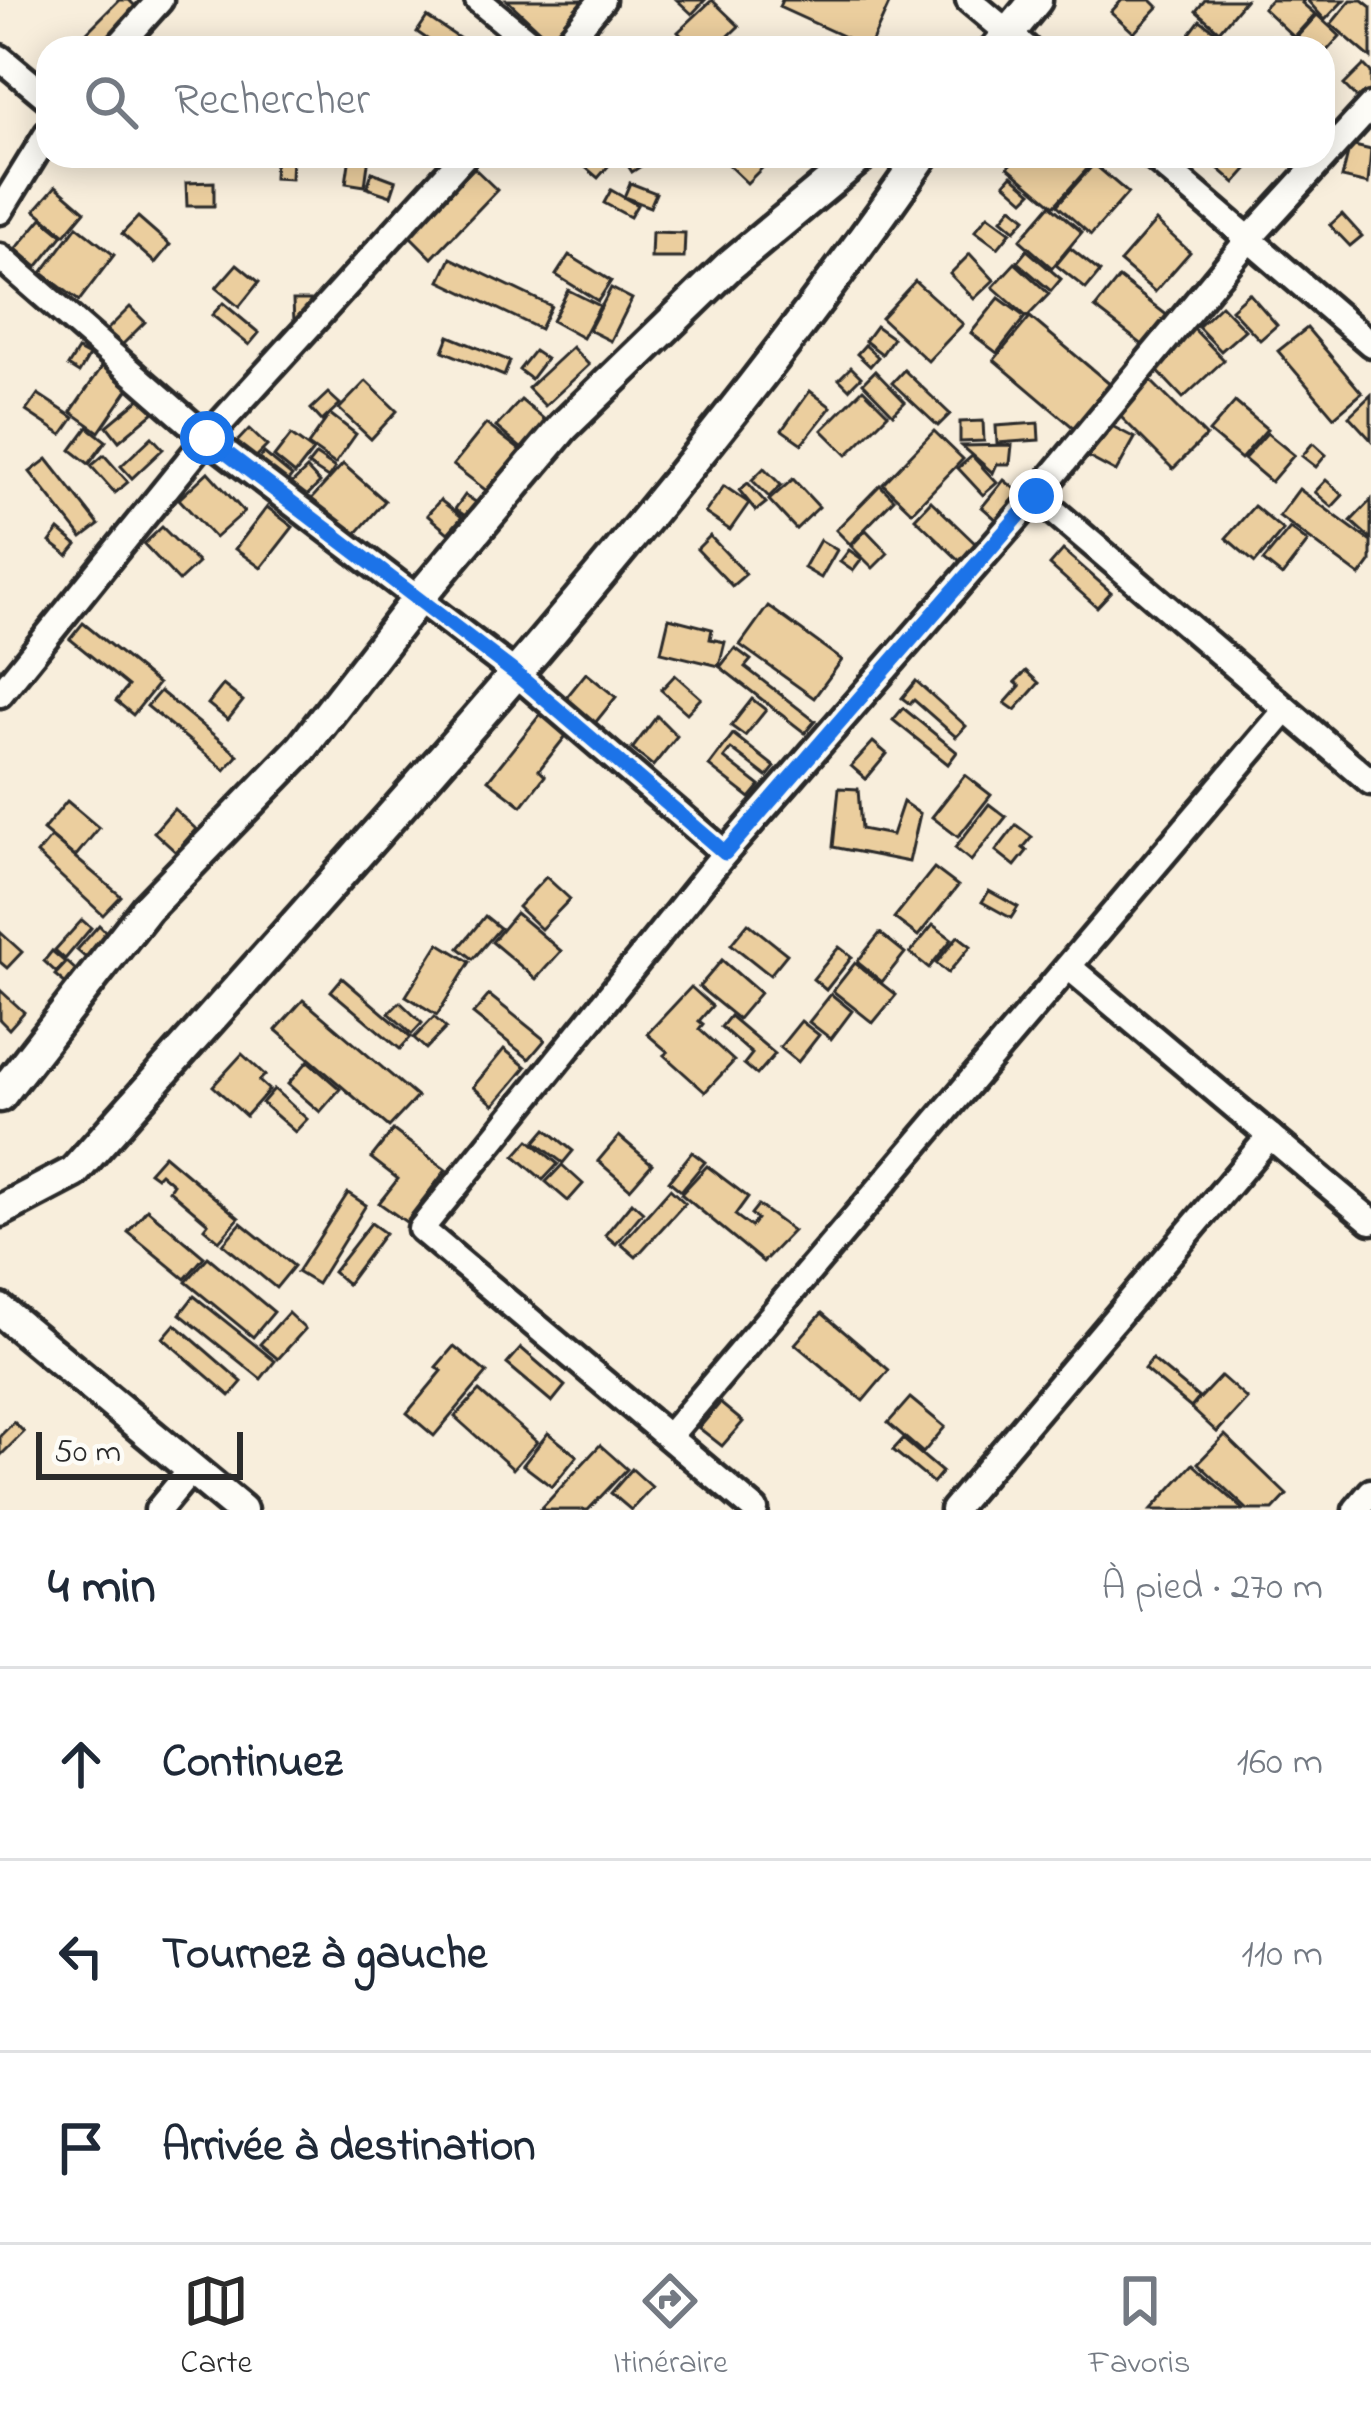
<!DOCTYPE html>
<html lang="fr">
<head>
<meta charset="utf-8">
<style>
	:root { --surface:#fff; --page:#f2f2f3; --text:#1f2937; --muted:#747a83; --line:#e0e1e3; --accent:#2b2b2b }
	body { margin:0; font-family:"Indie Flower",sans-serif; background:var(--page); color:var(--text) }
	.scale { position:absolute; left:36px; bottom:30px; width:207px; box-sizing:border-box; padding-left:12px; border:6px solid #2b2b2b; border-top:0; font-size:33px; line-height:42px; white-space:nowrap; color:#2b2b2b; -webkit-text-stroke:9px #fdfcf7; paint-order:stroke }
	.stop { position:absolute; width:36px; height:36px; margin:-27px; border:9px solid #1a73e8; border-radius:50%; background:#fff }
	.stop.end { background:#1a73e8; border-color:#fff; box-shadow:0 3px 12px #0008 }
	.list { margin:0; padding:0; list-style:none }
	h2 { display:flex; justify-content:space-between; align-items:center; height:156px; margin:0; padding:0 48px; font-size:51px }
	h2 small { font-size:39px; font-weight:400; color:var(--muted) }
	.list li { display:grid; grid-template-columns:78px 1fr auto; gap:36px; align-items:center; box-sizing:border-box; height:192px; padding:0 48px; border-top:3px solid var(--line) }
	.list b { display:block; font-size:45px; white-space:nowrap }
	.list em { font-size:39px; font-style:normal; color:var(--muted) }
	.icon { flex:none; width:66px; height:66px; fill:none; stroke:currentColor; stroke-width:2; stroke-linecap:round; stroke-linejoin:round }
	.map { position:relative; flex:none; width:1371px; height:1510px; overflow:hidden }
	.search { position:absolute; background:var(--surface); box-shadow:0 6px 30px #0003; left:36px; right:36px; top:36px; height:132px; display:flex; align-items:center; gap:30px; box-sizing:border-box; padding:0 42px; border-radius:36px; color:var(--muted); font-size:45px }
	.sheet { height:732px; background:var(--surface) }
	nav { display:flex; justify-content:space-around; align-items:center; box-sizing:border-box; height:168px; border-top:3px solid var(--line); background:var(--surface); font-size:33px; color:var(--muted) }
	nav a { display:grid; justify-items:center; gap:6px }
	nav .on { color:var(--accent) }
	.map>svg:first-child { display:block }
	.building { fill:#ebce9e; stroke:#2b2b2b; stroke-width:3 }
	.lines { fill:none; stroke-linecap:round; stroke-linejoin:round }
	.minor-casing { stroke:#2b2b2b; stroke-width:33 }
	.tertiary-casing { stroke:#2b2b2b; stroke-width:39 }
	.minor { stroke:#fdfcf7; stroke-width:24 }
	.tertiary { stroke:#fdfcf7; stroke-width:30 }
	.route { stroke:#1a73e8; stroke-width:15 }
</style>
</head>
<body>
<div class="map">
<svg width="1371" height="1510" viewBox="0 0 1371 1510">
	<rect width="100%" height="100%" fill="#f8eedc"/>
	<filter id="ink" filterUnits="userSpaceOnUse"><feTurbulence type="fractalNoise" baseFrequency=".00833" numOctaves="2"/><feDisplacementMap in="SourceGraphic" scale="24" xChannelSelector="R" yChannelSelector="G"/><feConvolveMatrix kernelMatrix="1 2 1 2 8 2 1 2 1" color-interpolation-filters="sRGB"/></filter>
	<g filter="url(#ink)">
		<g class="building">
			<polygon points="119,0 129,0 137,8 97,48 84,35"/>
			<polygon points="507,0 587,0 550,40"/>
			<polygon points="677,0 705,0 692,14"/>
			<polygon points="712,0 739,26 716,48 693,48 678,32"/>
			<polygon points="782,0 891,0 869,48 779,7"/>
			<polygon points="1122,0 1151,0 1158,7 1134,33 1111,12"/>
			<polygon points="1205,0 1245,0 1219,31 1196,11"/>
			<polygon points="1271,0 1304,0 1302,3 1315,14 1294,37 1263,8"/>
			<polygon points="1307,0 1344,0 1325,20"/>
			<polygon points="1351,0 1362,0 1371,7 1371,58 1331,24"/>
			<polygon points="1317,15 1340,36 1323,55 1323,48 1305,48 1295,39"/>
			<polygon points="427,17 465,42 460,48 440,48 417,32"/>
			<polygon points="1200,20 1229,41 1224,48 1205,48 1188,36"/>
			<polygon points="1364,65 1371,72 1371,90 1360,101 1344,85"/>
			<polygon points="1350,145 1371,150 1368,184 1342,178"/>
			<polygon points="275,156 292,156 291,179 274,178"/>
			<polygon points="350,156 369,156 365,186 346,183"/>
			<polygon points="583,156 617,156 598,178 578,161"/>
			<polygon points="622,156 634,156 641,166 632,172"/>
			<polygon points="725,156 752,156 763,167 747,183 722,159"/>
			<polygon points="1017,156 1093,156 1096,159 1054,206 1008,167"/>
			<polygon points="1204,156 1259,156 1235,183"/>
			<polygon points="1094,164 1128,193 1091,235 1057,205"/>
			<polygon points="474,168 497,190 432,258 409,235"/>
			<polygon points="372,172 396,181 391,196 367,188"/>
			<polygon points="1012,175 1032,192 1024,200 1005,183"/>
			<polygon points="214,182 214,206 187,206 186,183"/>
			<polygon points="630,183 656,193 650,207 624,197"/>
			<polygon points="56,186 85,211 65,235 35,210"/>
			<polygon points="611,190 637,205 630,217 604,203"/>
			<polygon points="1050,205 1082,232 1052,268 1020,240"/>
			<polygon points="1012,207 1026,218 1015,230 1002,219"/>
			<polygon points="1342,214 1362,236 1350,246 1330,225"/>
			<polygon points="988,215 1011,232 998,248 975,231"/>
			<polygon points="138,217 170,245 155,263 122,234"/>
			<polygon points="42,218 63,235 37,267 16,249"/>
			<polygon points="1156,221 1190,252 1155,292 1120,262"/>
			<polygon points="77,226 114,255 79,301 42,273"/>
			<polygon points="652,232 685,233 684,258 651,258"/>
			<polygon points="1070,248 1100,272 1086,289 1056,265"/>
			<polygon points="1027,250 1061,279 1051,291 1017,262"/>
			<polygon points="970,254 994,280 974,299 950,274"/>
			<polygon points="569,255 611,281 598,301 556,275"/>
			<polygon points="451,258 551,306 540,329 440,281"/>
			<polygon points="1015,263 1049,294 1027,317 993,287"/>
			<polygon points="237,264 259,282 239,307 216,288"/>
			<polygon points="1119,278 1168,316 1144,346 1095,308"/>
			<polygon points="915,281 963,324 928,361 881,318"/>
			<polygon points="611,288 632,299 611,341 589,330"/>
			<polygon points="568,290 600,306 583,338 552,321"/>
			<polygon points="1249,293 1277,325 1260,340 1231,309"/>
			<polygon points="999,298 1025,317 997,353 971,333"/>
			<polygon points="293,300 310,300 310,321 294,322"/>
			<polygon points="223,303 259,333 249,345 212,315"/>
			<polygon points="1221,305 1245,330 1221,351 1198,327"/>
			<polygon points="130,307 145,322 119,348 104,333"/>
			<polygon points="1030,317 1112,386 1075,429 994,360"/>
			<polygon points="1190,325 1224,360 1183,398 1150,363"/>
			<polygon points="876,326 893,338 882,354 865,341"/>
			<polygon points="1307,328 1362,393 1334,417 1278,351"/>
			<polygon points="449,336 510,361 504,376 443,351"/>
			<polygon points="865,345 878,357 870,366 857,354"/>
			<polygon points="572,347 589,365 545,406 528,388"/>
			<polygon points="78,350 89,356 79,373 68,366"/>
			<polygon points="534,351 546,359 531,379 519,370"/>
			<polygon points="104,364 132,384 99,432 71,412"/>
			<polygon points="851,367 861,377 849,389 839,379"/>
			<polygon points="904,370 950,414 938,426 892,383"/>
			<polygon points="875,371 905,402 893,414 863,383"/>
			<polygon points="1146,376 1206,436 1173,469 1113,409"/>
			<polygon points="366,381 397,411 371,439 339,409"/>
			<polygon points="863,389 888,414 847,455 822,430"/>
			<polygon points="810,391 831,407 802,444 782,430"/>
			<polygon points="328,393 340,404 322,421 311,409"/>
			<polygon points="38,394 74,418 62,435 26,411"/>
			<polygon points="1371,395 1371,440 1349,416"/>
			<polygon points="142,397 154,412 119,441 107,426"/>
			<polygon points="521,400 552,426 528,454 496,427"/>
			<polygon points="1235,402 1267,429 1241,459 1209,432"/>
			<polygon points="330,414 356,434 335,464 308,445"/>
			<polygon points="983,421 984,441 960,442 960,422"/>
			<polygon points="1038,423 1039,440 997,443 996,426"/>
			<polygon points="1106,423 1135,438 1116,472 1088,457"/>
			<polygon points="486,424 520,450 488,492 453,465"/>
			<polygon points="88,427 106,441 89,464 71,450"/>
			<polygon points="249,429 267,446 251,462 234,445"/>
			<polygon points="934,431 963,459 912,512 883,484"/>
			<polygon points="1267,433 1294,455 1271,482 1244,459"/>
			<polygon points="291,435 313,451 295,474 274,457"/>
			<polygon points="152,437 163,449 132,478 121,466"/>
			<polygon points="1313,443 1326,455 1316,467 1302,456"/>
			<polygon points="1012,445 1010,464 997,464 993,473 962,446"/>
			<polygon points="264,453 292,476 282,489 254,466"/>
			<polygon points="104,455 128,482 115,493 91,466"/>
			<polygon points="316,455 335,468 328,478 308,465"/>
			<polygon points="972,456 997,483 983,495 958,468"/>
			<polygon points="47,459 99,525 82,538 30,472"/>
			<polygon points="343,464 385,501 347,544 304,507"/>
			<polygon points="764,468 781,485 769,497 752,480"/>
			<polygon points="307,469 320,483 299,503 286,489"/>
			<polygon points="208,472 244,512 215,538 179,499"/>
			<polygon points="793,479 819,507 796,529 769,500"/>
			<polygon points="1004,480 1021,494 998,521 982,507"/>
			<polygon points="1326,480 1343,495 1332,507 1315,492"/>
			<polygon points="748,483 766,503 756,511 739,490"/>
			<polygon points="880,485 894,499 850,544 836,530"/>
			<polygon points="724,486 749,503 730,530 705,513"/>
			<polygon points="1299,489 1371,542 1371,561 1360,576 1279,516"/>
			<polygon points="465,495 485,508 476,523 455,509"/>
			<polygon points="440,500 462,517 448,533 427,515"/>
			<polygon points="1371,500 1371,539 1351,521"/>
			<polygon points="931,501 977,545 961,562 915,518"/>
			<polygon points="1254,506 1283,530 1255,563 1226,538"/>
			<polygon points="267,507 293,527 261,568 235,549"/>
			<polygon points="162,527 198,563 179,581 144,544"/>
			<polygon points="1290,528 1308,542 1282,576 1263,561"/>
			<polygon points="59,530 77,545 68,556 50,542"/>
			<polygon points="866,530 888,553 873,568 851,546"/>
			<polygon points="710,536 746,574 732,586 697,549"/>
			<polygon points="820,540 837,550 821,578 804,568"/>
			<polygon points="849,550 862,559 853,571 840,562"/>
			<polygon points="1063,550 1111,592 1097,607 1050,565"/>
			<polygon points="768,606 842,660 814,698 740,645"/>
			<polygon points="669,618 712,629 710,639 725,642 719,666 661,652"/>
			<polygon points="83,623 158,684 133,715 116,701 128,686 70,639"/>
			<polygon points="735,648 751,660 745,667 815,721 805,733 720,667"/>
			<polygon points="1026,671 1039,683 1015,710 1005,703 1020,686 1015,682"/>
			<polygon points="586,673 616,697 591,728 561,704"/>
			<polygon points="675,675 701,698 687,713 661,690"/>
			<polygon points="916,681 966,726 956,737 914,700 910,704 902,698"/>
			<polygon points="223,685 243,701 228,720 208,704"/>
			<polygon points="160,691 238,755 225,770 147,706"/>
			<polygon points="752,699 766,710 745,736 731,726"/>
			<polygon points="903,708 957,752 948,764 893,720"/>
			<polygon points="543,711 569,732 539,770 545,776 522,806 488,780"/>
			<polygon points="657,716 677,736 653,766 632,749"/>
			<polygon points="733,734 775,767 767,777 731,749 724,758 760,786 750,798 709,766"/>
			<polygon points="873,742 887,754 866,779 851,766"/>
			<polygon points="965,775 991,795 958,837 932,817"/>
			<polygon points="839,788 858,789 861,829 892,835 903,802 920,814 909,862 833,847"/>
			<polygon points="67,801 99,828 75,857 43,830"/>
			<polygon points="989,804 1006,817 971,861 955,848"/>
			<polygon points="174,809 196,829 176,852 154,832"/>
			<polygon points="1016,825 1032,837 1023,848 1027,851 1015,866 996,851"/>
			<polygon points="51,837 121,896 103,915 37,854"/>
			<polygon points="934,868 958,886 918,936 894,918"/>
			<polygon points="546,877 570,899 541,929 518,907"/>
			<polygon points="989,891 1018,907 1011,918 982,902"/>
			<polygon points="516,913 561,951 536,979 492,942"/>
			<polygon points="485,916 500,928 473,959 459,948"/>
			<polygon points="82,920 91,928 65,959 55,950"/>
			<polygon points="748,923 787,954 770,975 731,944"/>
			<polygon points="99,925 108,934 86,958 77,950"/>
			<polygon points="933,925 952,939 929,968 910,953"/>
			<polygon points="0,932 22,952 7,968 0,962"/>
			<polygon points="880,933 905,953 882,982 857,962"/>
			<polygon points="958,936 971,946 948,973 936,963"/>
			<polygon points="439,943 470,962 437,1015 406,996"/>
			<polygon points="839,947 852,957 826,990 813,979"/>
			<polygon points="52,951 65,962 56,972 44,961"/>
			<polygon points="722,960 760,993 738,1019 699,987"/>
			<polygon points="67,962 78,972 66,984 55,975"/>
			<polygon points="855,963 896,995 873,1023 833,991"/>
			<polygon points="342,978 411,1037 400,1049 331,991"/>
			<polygon points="691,987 712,1006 699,1021 703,1024 699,1029 734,1061 705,1092 664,1055 668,1052 647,1034"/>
			<polygon points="0,990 24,1012 9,1029 0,1020"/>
			<polygon points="831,994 852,1011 831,1039 809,1022"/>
			<polygon points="489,995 545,1040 529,1059 473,1014"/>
			<polygon points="303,1000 417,1097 389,1127 276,1030"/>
			<polygon points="400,1002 422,1023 412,1034 389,1013"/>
			<polygon points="730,1016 775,1054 757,1075 744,1064 752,1054 721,1027"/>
			<polygon points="434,1017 446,1028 426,1049 414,1038"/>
			<polygon points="801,1021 819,1035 798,1062 780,1047"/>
			<polygon points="504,1049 526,1067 494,1105 473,1087"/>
			<polygon points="242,1054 265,1075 259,1081 269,1090 246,1116 213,1086"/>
			<polygon points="308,1061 340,1089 320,1112 288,1084"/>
			<polygon points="274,1089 307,1119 295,1132 262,1103"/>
			<polygon points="546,1129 573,1151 563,1163 535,1142"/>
			<polygon points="393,1130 446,1170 406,1222 379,1203 398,1179 371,1158"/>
			<polygon points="619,1136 652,1164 630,1189 598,1161"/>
			<polygon points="529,1140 558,1164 543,1180 515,1156"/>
			<polygon points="692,1152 705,1162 681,1191 669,1181"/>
			<polygon points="164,1155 239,1218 219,1241 204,1228 208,1223 169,1190 173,1184 160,1173 156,1177 149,1172"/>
			<polygon points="562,1165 583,1184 568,1201 546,1182"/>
			<polygon points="707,1166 748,1197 735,1215 751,1227 757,1219 751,1214 758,1205 793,1231 763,1262 681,1194"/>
			<polygon points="670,1189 685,1203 636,1257 621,1244"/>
			<polygon points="348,1193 366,1205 317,1284 297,1272"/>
			<polygon points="632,1202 643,1212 616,1244 605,1235"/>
			<polygon points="147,1209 204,1257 185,1279 128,1232"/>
			<polygon points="241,1223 294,1266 276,1288 223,1244"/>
			<polygon points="371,1223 385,1233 347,1284 333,1272"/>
			<polygon points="208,1257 274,1312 253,1337 186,1282"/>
			<polygon points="194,1296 275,1361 261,1379 180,1314"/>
			<polygon points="288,1313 305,1329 278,1359 260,1344"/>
			<polygon points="822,1313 889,1370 863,1401 795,1344"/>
			<polygon points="175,1324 242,1382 230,1396 163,1338"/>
			<polygon points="454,1346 487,1373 434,1436 407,1413 442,1371 436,1367"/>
			<polygon points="521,1348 565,1386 552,1402 507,1364"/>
			<polygon points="1152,1359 1199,1398 1191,1408 1144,1369"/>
			<polygon points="1221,1376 1247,1399 1217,1432 1191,1408"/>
			<polygon points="479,1391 537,1442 513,1469 455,1417"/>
			<polygon points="910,1398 945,1427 923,1453 888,1423"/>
			<polygon points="720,1403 743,1422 722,1446 699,1428"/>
			<polygon points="14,1422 24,1432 0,1456 0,1436"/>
			<polygon points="548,1433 577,1456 552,1487 523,1465"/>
			<polygon points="1225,1435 1287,1495 1273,1510 1248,1510 1198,1463"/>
			<polygon points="903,1439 942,1472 933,1483 893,1450"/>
			<polygon points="600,1445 627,1469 588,1510 540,1510"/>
			<polygon points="1193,1464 1244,1510 1151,1510"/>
			<polygon points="632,1469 652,1487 631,1510 611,1493"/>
		</g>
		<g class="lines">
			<g class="minor-casing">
				<g id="minor">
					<polyline points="478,0 536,48"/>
					<polyline points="969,0 1026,48"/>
					<polyline points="117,48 160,0"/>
					<polyline points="562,48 602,0"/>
					<polyline points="0,58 48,98"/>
					<polyline points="1152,156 1371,344"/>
					<polyline points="0,211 48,133"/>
					<polyline points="0,257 207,438 515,673 725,853"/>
					<polyline points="1036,496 1371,782"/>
					<polyline points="0,694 207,438 464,156"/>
					<polyline points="1069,967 1371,1221"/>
					<polyline points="670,1435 1286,710"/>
					<polyline points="158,1510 192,1469"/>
					<polyline points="755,1510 421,1229 725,853 1036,496 1249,239 1371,106"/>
					<polyline points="953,1510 1270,1136"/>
					<polyline points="1356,1510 1371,1492"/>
				</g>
			</g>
			<g class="tertiary-casing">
				<g id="tertiary">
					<polyline points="997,48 1036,0"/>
					<polyline points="0,1096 147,908 302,748 417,600 563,427 729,266 861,156"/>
					<path d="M0,1211L74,1172C365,844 672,517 922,156"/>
					<polyline points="0,1310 241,1510"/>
				</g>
			</g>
			<use href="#minor" class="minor"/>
			<use href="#tertiary" class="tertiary"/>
		</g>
	</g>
	<g class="lines" filter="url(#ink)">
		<polyline class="route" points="207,438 515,673 725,853 1036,496"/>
	</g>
</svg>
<div class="scale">50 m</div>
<div class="stop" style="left:207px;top:438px"></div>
<div class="stop end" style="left:1036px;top:496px"></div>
<div class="search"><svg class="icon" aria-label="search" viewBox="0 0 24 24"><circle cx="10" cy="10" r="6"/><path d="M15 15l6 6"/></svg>Rechercher</div>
</div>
<section class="sheet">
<h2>4 min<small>À pied · 270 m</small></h2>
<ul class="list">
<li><svg class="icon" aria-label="ahead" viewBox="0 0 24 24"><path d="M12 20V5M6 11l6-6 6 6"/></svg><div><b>Continuez</b></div><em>160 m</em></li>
<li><svg class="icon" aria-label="left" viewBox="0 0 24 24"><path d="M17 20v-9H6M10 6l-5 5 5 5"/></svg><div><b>Tournez à gauche</b></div><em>110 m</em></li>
<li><svg class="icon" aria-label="arrive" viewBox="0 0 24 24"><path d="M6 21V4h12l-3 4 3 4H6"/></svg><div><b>Arrivée à destination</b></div></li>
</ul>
</section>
<nav>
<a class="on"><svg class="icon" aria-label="map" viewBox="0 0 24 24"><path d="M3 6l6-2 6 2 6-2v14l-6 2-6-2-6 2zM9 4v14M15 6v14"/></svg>Carte</a>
<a><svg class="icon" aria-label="directions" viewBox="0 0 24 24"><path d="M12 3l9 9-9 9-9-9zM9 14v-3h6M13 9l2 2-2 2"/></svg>Itinéraire</a>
<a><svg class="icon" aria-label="saved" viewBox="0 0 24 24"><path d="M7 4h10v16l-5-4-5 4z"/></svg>Favoris</a>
</nav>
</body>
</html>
